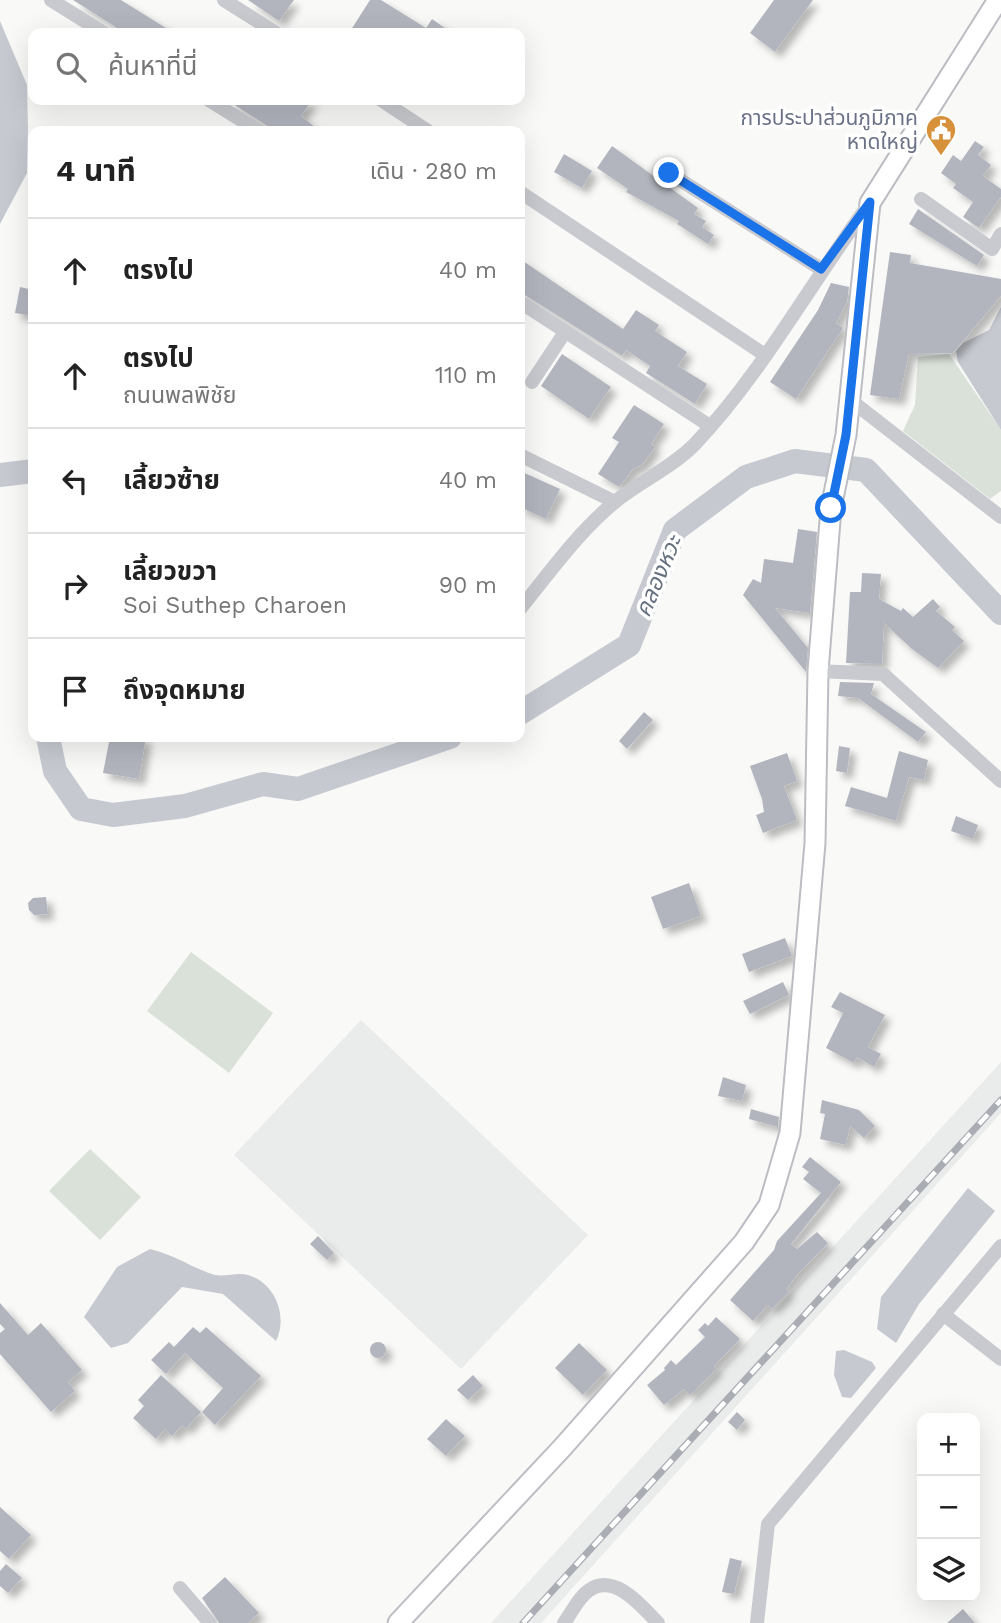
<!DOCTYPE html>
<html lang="th">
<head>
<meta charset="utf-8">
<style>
	:root { --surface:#fff; --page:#f6f6f6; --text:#222; --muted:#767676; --line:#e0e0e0 }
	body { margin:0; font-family:"Work Sans","Noto Sans Thai",sans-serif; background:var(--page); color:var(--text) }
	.controls { position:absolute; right:21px; bottom:21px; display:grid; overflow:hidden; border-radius:14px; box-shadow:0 7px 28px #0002 }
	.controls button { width:63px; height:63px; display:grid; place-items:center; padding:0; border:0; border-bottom:2px solid var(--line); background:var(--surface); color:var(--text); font:35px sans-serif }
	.stop { position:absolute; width:21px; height:21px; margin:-16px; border:5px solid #1a73e8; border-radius:50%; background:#fff }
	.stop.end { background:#1a73e8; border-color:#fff; box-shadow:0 2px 7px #0008 }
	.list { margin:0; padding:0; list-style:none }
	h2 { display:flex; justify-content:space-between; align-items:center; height:91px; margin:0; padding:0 28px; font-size:30px }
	h2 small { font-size:23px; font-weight:400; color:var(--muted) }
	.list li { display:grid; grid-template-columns:46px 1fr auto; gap:21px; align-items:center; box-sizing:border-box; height:105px; padding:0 28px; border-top:2px solid var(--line) }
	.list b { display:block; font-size:26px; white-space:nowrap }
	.list p { margin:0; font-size:23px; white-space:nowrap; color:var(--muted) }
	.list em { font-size:23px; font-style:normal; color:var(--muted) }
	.icon { flex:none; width:38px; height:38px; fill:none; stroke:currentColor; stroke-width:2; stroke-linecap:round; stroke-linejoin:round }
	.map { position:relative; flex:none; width:1001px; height:1623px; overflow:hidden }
	.search { position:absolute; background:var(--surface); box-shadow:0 7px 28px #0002; left:28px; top:28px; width:497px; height:77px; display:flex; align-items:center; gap:18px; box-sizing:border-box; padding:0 24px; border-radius:14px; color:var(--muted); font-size:26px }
	.panel { position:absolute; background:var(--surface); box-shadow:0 7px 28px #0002; left:28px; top:126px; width:497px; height:616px; border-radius:14px }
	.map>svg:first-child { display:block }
	.built { fill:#eaebeb }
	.green { fill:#dae1d9 }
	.water { fill:#c6c9d0 }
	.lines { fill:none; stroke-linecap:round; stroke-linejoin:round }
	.river { stroke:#c6c9d0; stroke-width:24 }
	.building { fill:#b2b5be; filter:url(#shadow) }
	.secondary-casing { stroke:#bbbdc3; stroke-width:23 }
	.street { stroke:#c9cacf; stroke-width:14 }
	.secondary { stroke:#fff; stroke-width:19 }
	.rail-casing { stroke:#abadb5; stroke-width:7 }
	.rail { stroke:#fff; stroke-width:4.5; stroke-dasharray:13; stroke-linecap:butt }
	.route { stroke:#1a73e8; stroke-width:9 }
	.labels { text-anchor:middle; stroke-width:7; stroke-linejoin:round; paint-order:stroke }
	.poi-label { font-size:21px; fill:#6b7287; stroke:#fff; text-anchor:end }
	.water-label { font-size:23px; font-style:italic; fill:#677281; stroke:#fff }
</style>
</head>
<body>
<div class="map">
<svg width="1001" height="1623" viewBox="0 0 1001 1623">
	<defs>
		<filter id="shadow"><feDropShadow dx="6" dy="6" stdDeviation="3.5" flood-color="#0004"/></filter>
	</defs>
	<rect width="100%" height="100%" fill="#f9faf8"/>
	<g class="built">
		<polygon points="361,1020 588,1235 461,1369 234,1155"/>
		<polygon points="1001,1062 1001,1113 541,1623 491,1623"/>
	</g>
	<g class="green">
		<polygon points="949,354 1001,430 1001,491 990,499 903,431 915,405 918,357"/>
		<polygon points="191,952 273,1013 229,1073 147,1011"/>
		<polygon points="90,1149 141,1197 100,1240 49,1191"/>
	</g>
	<g class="water">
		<polygon points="0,21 27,85 28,128 27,173 0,224"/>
		<polygon points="1001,307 1001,430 958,362 956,351 963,343 989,330"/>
		<polygon points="968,1188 995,1211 919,1304 896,1343 877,1329 881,1297"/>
		<path d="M150,1249C173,1254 192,1268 215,1275C225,1277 238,1272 248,1275C276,1283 288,1317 276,1341L223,1294L182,1287L128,1343L111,1348L84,1317L117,1267Z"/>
		<polygon points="844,1350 872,1362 876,1368 851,1398 842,1397 834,1375 836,1351"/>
	</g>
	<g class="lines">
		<g class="river">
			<polyline points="0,475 33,471"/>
			<polyline points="520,713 629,645 675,530 746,477 795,461 866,470 1001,613"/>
			<polyline points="48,737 55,771 81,809 113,815 185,806 263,784 298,789 450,737"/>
		</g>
	</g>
	<g class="building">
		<polygon points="73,0 121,0 174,33 125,33"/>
		<polygon points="248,0 294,0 279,21"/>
		<polygon points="370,0 381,0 426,28 432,19 452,33 349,33"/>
		<polygon points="774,0 813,0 775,52 750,33"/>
		<polygon points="227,100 312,100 301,116 320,131 275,131"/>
		<polygon points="975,141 984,147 978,155 991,165 983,176 1001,189 1001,197 979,228 963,217 973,202 953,188 956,184 941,173 953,155 961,161"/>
		<polygon points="612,146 698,208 694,214 706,221 702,227 714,235 708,244 677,224 679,221 626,192 628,189 597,168"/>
		<polygon points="564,154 592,171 582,188 554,172"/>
		<polygon points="918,209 984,255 977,266 909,224"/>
		<polygon points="890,252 911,255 910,263 1001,279 1001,296 953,353 909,354 899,399 870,395"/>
		<polygon points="520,259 623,329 636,310 659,325 655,331 687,352 678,366 707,384 695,404 646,373 650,366 626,350 622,356 520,292"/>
		<polygon points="831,283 849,287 847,302 836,323 843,328 796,399 770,382 818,310"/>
		<polygon points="20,287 33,290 33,316 15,313"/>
		<polygon points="562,354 611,387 589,419 541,386"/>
		<polygon points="634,405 664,424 651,444 655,447 642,465 633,469 619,487 598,474 619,442 612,438"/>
		<polygon points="520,471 560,489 546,519 520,507"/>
		<polygon points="798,529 817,532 810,613 775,608 808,648 806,672 743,595 753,579 761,583 764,559 793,563"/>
		<polygon points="862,573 881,574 879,599 901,611 903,608 913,617 933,599 940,607 936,611 955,627 952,630 964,641 938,668 912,649 884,623 882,664 846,663 850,592 861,592"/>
		<polygon points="840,682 874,683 871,694 926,732 918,742 858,698 838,696"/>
		<polygon points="644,712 653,720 627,749 619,741"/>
		<polygon points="110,737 146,737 139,779 103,773"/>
		<polygon points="839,746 850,748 847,773 836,771"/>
		<polygon points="899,751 928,760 924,780 909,777 896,821 845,806 851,787 887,798"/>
		<polygon points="787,753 797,781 784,786 797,820 763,833 756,815 764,812 762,799 750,766"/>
		<polygon points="956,816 978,825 973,839 951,831"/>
		<polygon points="689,883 701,916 663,929 651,897"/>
		<polygon points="46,897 48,914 34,915 29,910 28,903 33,898"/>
		<polygon points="785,938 792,956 749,972 742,954"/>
		<polygon points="783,982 789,995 750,1014 743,1001"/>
		<polygon points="840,992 885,1015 868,1047 881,1054 874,1067 857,1057 854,1063 826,1048 843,1013 831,1007"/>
		<polygon points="723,1077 746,1085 742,1101 718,1096"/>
		<polygon points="822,1100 859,1110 875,1126 864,1138 850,1126 846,1145 820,1139 825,1114 820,1113"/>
		<polygon points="751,1109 779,1117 778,1127 749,1119"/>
		<polygon points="810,1157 841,1182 791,1244 797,1249 817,1232 828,1243 798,1274 786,1289 789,1292 772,1309 768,1305 753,1321 730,1300 774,1250 777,1241 821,1193 803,1179 809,1172 802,1167"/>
		<polygon points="318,1236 334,1253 327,1260 310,1244"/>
		<polygon points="0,1303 28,1335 41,1323 82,1370 68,1382 75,1391 51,1412 0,1354 0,1333 5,1329 0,1324"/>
		<polygon points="716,1317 740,1339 714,1366 717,1369 690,1395 684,1389 664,1405 647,1385 665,1370 664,1368 671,1360 676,1365 705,1337 698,1330 705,1323 708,1326"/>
		<polygon points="193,1327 200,1333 206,1327 261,1376 215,1425 202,1412 223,1388 185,1353 166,1374 151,1360 169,1342 174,1347"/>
		<circle cx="378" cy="1350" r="8"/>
		<polygon points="579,1343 607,1370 583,1395 555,1368"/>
		<polygon points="161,1375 201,1412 186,1429 182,1425 172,1436 165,1429 156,1439 133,1418 144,1406 138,1400"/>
		<polygon points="473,1375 483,1386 468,1400 457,1390"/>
		<polygon points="737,1412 745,1420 737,1430 728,1422"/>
		<polygon points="446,1419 465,1436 446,1456 427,1439"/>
		<polygon points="0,1507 31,1535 9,1559 0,1551"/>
		<polygon points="730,1558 742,1561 734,1594 722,1592"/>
		<polygon points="6,1564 22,1578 8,1593 0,1586 0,1571"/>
		<polygon points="225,1577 259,1613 248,1623 219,1623 202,1598"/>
		<polygon points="963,1609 975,1623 947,1623"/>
	</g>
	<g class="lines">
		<g class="secondary-casing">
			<polyline id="secondary" points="398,1623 562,1448 744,1242 769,1205 790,1133 815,843 818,671 831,508 846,435 870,203 998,0"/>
		</g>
		<g class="street">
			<polyline points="51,0 104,33"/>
			<polyline points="224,0 276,33"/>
			<polyline points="209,100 259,131"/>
			<polyline points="381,100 428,131"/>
			<polyline points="669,173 821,269"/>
			<polyline points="520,192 765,355"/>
			<polyline points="921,199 992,249 1001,234"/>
			<polyline points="520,302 710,426"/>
			<polyline points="532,382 565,332"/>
			<polyline points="849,399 1001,517"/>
			<polyline points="520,455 615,502"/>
			<path d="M520,609C550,572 579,531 616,501C641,481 671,468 694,445C761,375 812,281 870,203"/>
			<polyline points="818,671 883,674 1001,781"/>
			<polyline points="943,1314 1001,1359"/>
			<polyline points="180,1588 210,1623"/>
			<path d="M564,1623C571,1614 578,1598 588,1591C614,1571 642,1607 658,1623"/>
			<polyline points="757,1623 768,1524 1001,1246"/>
		</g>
		<use href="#secondary" class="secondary"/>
		<g class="rail-casing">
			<polyline id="rail" points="523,1623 1001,1100"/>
		</g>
		<use href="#rail" class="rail"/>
	</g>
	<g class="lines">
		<polyline class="route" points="669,173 821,269 870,202 846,435 831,508"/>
	</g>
	<defs>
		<g id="civic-pin" transform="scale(1.575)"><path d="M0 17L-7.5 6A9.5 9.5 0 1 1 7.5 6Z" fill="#d7913b" stroke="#fff"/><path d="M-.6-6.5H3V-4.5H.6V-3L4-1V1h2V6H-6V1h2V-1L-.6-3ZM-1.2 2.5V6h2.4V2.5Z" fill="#fff"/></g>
	</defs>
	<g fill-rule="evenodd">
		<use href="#civic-pin" x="941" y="130"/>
	</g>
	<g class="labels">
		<g class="poi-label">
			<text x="918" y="125">การประปาส่วนภูมิภาค<tspan x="918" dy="24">หาดใหญ่</tspan></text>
		</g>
		<g class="water-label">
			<text transform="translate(658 576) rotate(-67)" y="8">คลองหวะ</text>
		</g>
	</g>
</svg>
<div class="controls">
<button>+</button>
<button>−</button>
<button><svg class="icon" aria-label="layers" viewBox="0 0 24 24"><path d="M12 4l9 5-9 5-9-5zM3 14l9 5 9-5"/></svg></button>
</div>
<div class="stop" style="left:831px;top:508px"></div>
<div class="stop end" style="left:669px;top:173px"></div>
<div class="search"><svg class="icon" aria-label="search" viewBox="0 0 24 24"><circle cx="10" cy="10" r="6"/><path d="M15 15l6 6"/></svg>ค้นหาที่นี่</div>
<section class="panel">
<h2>4 นาที<small>เดิน · 280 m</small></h2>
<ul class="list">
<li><svg class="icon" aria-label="ahead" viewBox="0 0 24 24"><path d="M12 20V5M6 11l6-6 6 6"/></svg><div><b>ตรงไป</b></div><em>40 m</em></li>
<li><svg class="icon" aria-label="ahead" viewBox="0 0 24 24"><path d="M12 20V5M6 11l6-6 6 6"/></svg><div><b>ตรงไป</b><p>ถนนพลพิชัย</p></div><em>110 m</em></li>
<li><svg class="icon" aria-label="left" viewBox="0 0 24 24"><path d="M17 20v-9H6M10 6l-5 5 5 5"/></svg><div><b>เลี้ยวซ้าย</b></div><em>40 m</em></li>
<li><svg class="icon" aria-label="right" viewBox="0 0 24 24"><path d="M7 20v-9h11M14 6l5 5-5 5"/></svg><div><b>เลี้ยวขวา</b><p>Soi Suthep Charoen</p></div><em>90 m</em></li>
<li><svg class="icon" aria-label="arrive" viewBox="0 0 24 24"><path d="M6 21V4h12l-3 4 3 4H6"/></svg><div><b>ถึงจุดหมาย</b></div></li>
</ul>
</section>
</div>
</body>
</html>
